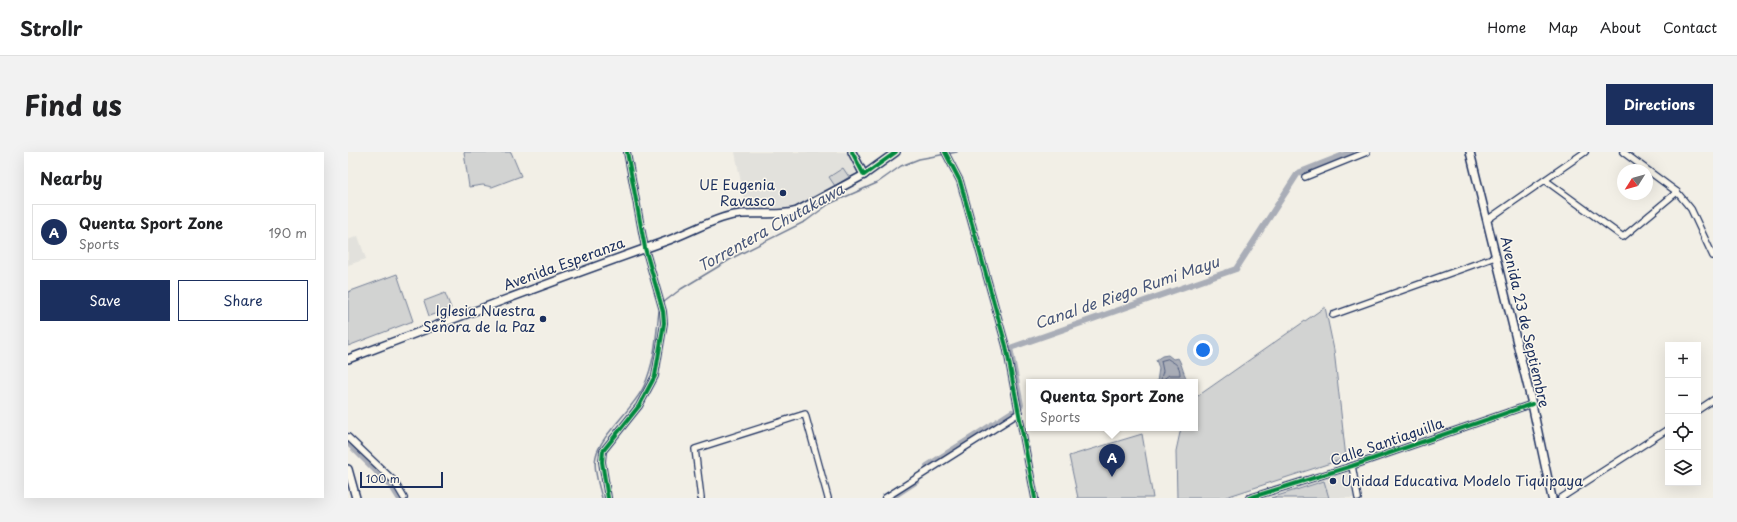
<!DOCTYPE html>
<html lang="en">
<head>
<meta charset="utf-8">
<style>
	:root { --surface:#fff; --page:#f2f2f2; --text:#202124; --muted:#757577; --line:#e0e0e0; --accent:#1b2f5e }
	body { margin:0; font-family:"Playpen Sans",sans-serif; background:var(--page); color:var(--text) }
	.controls { position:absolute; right:12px; bottom:12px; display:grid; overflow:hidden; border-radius:0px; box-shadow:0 4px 16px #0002 }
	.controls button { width:36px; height:36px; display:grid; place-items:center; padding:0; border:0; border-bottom:1px solid var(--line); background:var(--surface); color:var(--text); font:20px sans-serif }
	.compass { position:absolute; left:1269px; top:12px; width:36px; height:36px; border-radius:50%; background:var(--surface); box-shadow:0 4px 16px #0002; rotate:233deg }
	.scale { position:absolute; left:12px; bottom:10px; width:83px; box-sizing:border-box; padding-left:4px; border:2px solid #1b2f5e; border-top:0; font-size:11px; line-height:14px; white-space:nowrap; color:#1b2f5e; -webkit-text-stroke:3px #fbf7ec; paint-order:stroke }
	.you { position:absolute; left:855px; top:198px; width:14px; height:14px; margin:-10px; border:3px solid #fff; border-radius:50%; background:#1a73e8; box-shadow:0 0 0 6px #1a73e833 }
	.badge { display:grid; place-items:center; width:26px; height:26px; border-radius:50%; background:var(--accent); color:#fff; font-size:13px; font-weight:700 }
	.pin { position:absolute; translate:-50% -33px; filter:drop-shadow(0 1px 2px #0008) }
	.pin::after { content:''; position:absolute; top:21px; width:14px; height:12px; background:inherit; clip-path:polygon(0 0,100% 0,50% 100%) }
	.popup { position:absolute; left:678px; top:227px; width:172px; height:52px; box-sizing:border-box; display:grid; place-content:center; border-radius:0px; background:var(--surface); filter:drop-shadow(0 1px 3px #0005); font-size:13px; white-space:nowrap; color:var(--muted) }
	.popup b { font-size:15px; color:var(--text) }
	.popup::after { content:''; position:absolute; left:50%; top:100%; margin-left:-8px; border:8px solid transparent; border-top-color:var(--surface) }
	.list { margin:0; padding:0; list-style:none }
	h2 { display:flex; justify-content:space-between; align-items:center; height:52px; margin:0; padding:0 16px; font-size:17px }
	h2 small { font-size:13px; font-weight:400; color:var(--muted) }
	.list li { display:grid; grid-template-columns:26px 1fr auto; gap:12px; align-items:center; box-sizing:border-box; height:56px; margin:0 8px 8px; padding:0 8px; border:1px solid var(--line); border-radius:0px }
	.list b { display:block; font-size:15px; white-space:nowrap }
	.list p { margin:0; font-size:13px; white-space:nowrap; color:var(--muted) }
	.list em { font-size:13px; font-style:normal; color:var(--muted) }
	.actions { display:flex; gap:8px; padding:12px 16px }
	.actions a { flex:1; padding:9px 0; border:1px solid var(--accent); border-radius:0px; text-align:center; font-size:14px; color:var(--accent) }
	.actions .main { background:var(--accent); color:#fff }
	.icon { flex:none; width:22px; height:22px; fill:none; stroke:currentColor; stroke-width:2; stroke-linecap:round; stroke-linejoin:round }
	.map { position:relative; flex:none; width:1365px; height:346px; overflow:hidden; border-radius:0px }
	header { display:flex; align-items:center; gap:24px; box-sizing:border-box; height:56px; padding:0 20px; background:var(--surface); border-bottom:1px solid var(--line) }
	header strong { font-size:19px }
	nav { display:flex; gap:22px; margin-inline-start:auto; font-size:14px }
	.intro { display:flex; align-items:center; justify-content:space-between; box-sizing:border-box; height:96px; padding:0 24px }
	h1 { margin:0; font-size:28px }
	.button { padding:10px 18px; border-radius:0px; background:var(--accent); color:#fff; font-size:14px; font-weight:700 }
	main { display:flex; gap:24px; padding:0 24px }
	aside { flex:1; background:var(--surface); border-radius:0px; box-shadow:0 4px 16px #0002 }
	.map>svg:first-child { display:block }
	.built { fill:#e2e1dc }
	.green { fill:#d2d3d2; stroke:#768198 }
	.water { fill:#a9adb7; stroke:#707b93 }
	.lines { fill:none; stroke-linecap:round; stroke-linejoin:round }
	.shore { stroke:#546182; stroke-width:1 }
	.stream { stroke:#707b93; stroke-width:1.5 }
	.canal { stroke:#a9adb7; stroke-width:6 }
	.minor-casing { stroke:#1b2f5e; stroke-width:8 }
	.major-casing { stroke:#1b2f5e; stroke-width:10 }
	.minor { stroke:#fbf7ec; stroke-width:5.5 }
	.major { stroke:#fbf7ec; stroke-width:7 }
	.cycleway-casing { stroke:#fbf7ec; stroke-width:6 }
	.cycleway { stroke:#00873e; stroke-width:4 }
	.poi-dot { fill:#1b2f5e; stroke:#fbf7ec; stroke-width:1.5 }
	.labels { text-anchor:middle; stroke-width:3; stroke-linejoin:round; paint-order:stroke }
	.poi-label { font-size:14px; fill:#1b2f5e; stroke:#fbf7ec; text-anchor:end }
	.street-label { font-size:14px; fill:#1b2f5e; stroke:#fbf7ec }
	.water-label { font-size:15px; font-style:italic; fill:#465579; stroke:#fbf7ec }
</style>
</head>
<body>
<header>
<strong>Strollr</strong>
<nav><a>Home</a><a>Map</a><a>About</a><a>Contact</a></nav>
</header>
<div class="intro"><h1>Find us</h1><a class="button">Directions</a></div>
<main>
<aside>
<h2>Nearby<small></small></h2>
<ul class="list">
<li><span class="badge">A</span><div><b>Quenta Sport Zone</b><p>Sports</p></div><em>190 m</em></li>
</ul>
<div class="actions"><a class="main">Save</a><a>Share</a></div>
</aside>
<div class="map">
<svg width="1365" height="346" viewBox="0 0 1365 346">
	<rect width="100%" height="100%" fill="#f2efe6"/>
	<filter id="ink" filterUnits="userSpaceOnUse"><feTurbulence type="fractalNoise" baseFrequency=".025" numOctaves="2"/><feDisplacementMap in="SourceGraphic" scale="8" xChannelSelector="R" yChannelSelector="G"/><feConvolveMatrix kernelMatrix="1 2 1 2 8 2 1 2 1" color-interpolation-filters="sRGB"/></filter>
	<g filter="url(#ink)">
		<g class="built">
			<polygon points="387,0 500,0 508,19 505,26 447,56 398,56"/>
			<polygon points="10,84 18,107 0,113 0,88"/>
			<polygon points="1001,318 1006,346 913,346"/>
		</g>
		<g class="green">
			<polygon points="116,0 163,0 173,24 144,35 135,33 121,35"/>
			<polygon points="495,16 501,25 487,34 481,25"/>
			<polygon points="49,122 65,169 0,194 0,140"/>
			<polygon points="97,141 103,156 81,164 76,149"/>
			<polygon points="977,155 986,198 998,306 875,346 829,346 828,299 833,276 847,276 847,246"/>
			<polygon points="794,282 805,346 730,346 721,304"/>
			<polygon points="976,329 981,346 923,346"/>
		</g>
		<path class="water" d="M820,203L825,207L830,206C835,214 835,223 841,230H827V228L824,226L820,230H809L811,216L808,208L814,204Z"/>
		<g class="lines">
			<path class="shore" d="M820,207C827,212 832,212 832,223H821L814,228L813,226L815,219L813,209Z"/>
			<g class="stream">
				<polyline points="316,150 333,137 388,104 458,69 481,52 529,31 553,14 571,7 609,0"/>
				<path d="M254,346C251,334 245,316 248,304C252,284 287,255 296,234C307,210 308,185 311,159"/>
			</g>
			<g class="canal">
				<polyline points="673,253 662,196 888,117 950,21 1003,0"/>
				<polyline points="0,291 44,335 51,346"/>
				<polyline points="579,314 664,260"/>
				<polyline points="543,346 569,329"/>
			</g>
			<g class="minor-casing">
				<g id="minor">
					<polyline points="597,0 612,29 658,194 687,346"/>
					<polyline points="1275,0 1329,40 1343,57 1365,104"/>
					<polyline points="957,25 1019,0"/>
					<polyline points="1197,28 1275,85 1329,40"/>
					<polyline points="1139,68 1237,0"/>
					<polyline points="985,163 1147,105"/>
					<polyline points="1350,258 1365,248"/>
					<polyline points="0,285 46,329 56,346"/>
					<polyline points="1004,314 1010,346"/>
					<polyline points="260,346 254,310 255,299 291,254 307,224 316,171 315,159 297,96 279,0"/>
					<polyline points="353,346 347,297 457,262 480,346"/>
					<polyline points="537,346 671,261"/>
					<polyline points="901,346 1004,314 1184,252"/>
					<polyline points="1213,346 1320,277"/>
				</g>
			</g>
			<g class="major-casing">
				<g id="major">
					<polyline points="504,0 516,23"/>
					<polyline points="1122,0 1184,252 1204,346"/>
					<path d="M0,207C107,166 214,126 321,88C339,81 356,72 374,66C399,57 425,66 449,59L516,23L548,0"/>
					<polyline points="0,317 8,346"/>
				</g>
			</g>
			<use href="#minor" class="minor"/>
			<use href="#major" class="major"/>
			<g class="cycleway-casing">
				<g id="cycleway">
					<polyline points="504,0 516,23 548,0"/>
					<polyline points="597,0 612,29 658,194 687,346"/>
					<polyline points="260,346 254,310 255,299 291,254 307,224 316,171 315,159 297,96 279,0"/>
					<polyline points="901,346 1004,314 1184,252"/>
				</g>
			</g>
			<use href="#cycleway" class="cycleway"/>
		</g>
	</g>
	<g class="poi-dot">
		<circle cx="435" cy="41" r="4"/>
		<circle cx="195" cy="167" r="4"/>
		<circle cx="985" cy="329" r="4"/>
	</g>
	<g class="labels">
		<g class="poi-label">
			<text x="427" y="38">UE Eugenia<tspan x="427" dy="16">Ravasco</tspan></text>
			<text x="187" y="164">Iglesia Nuestra<tspan x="187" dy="16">Señora de la Paz</tspan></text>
			<text x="993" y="334" text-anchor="start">Unidad Educativa Modelo Tiquipaya</text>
		</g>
		<g class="street-label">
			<text transform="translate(216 112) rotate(-20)" y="5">Avenida Esperanza</text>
			<text transform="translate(1177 170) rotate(77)" y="5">Avenida 23 de Septiembre</text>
			<text transform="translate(1039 290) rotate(-19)" y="5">Calle Santiaguilla</text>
		</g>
		<g class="water-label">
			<text transform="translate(423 76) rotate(-29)" y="5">Torrentera Chutakawa</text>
			<text transform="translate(779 141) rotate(-19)" y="5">Canal de Riego Rumi Mayu</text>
		</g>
	</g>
</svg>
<div class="controls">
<button>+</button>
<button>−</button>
<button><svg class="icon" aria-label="locate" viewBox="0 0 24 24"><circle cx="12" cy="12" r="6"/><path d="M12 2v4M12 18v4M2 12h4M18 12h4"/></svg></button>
<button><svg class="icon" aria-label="layers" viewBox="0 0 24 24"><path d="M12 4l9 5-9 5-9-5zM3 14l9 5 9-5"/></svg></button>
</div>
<svg class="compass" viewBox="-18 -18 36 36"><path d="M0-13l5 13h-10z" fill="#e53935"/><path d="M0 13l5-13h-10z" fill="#757577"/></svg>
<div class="scale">100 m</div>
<div class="you"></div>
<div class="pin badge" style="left:764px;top:325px">A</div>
<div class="popup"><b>Quenta Sport Zone</b>Sports</div>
</div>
</main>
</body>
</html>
